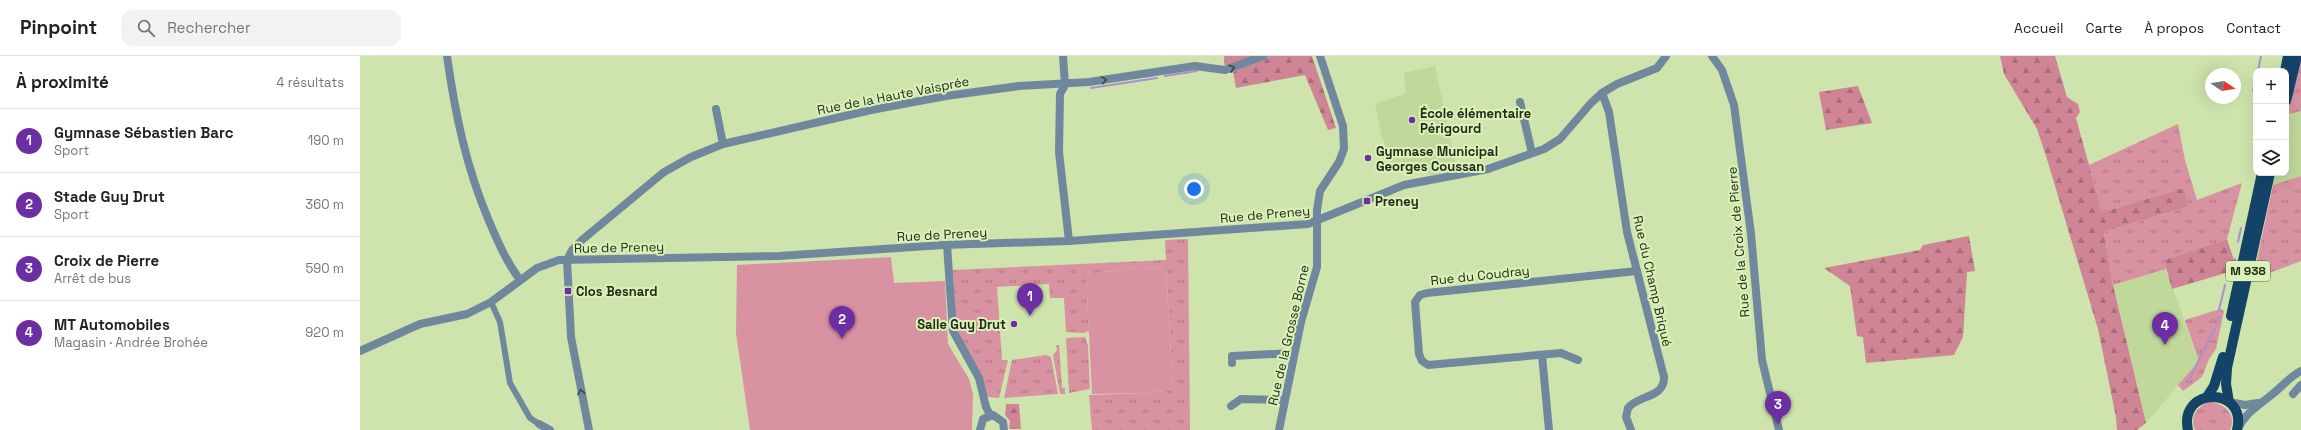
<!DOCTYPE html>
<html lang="fr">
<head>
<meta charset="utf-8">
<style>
	:root { --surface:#fff; --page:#f2f2f2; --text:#222; --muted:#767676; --line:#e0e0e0; --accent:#6e2ea3 }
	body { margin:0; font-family:"Space Grotesk",sans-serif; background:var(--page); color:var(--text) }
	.controls { position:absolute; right:12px; top:12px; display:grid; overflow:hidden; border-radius:8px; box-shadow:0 4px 16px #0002 }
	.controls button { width:36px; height:36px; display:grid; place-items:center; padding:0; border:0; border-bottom:1px solid var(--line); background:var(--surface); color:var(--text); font:20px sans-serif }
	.compass { position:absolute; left:1845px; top:12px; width:36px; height:36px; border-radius:50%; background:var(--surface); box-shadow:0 4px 16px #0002; rotate:102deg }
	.you { position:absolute; left:834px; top:133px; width:14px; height:14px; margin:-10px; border:3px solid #fff; border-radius:50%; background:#1a73e8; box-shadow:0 0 0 6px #1a73e833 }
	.badge { display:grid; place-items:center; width:26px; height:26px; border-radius:50%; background:var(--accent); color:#fff; font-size:13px; font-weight:700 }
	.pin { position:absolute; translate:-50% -33px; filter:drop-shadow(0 1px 2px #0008) }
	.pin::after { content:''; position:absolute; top:21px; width:14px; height:12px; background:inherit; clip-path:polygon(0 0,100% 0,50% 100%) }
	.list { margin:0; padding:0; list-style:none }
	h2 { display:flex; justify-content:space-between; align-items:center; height:52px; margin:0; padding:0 16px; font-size:17px }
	h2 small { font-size:13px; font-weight:400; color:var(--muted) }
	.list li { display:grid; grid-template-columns:26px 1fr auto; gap:12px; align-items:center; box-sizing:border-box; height:64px; padding:0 16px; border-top:1px solid var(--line) }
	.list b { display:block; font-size:15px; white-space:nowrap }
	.list p { margin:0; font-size:13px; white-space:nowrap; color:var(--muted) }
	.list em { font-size:13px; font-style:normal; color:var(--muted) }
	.icon { flex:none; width:22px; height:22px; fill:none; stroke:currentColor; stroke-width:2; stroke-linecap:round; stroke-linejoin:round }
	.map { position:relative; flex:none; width:1941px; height:374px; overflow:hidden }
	header { display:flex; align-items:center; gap:24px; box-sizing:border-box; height:56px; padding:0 20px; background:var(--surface); border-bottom:1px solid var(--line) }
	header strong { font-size:19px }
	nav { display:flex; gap:22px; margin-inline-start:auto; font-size:14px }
	.search { width:280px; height:36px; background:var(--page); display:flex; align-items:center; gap:10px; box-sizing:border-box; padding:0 14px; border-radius:12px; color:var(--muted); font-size:15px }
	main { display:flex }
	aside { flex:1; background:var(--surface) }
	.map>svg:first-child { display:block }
	.built { fill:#c0d89a }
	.grass { fill:url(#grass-tufts) }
	.forest { fill:url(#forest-firs) }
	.pitch { fill:#d992a2 }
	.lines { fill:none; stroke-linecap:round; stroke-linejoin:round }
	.stream { stroke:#ac8fcd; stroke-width:2 }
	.pedestrian { stroke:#70889d; stroke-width:6 }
	.minor { stroke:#70889d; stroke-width:8 }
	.primary { stroke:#134468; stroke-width:10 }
	.oneway { stroke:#3b473e }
	.poi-dot { fill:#6e2ea3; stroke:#dbf1b9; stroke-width:1.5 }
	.labels { text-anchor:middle; stroke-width:4; stroke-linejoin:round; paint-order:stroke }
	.shield { fill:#dbf1b9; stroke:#5b6647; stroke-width:1 }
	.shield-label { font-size:12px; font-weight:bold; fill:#242b16 }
	.street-label { font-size:13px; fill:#242b16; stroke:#dbf1b9 }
	.poi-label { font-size:13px; font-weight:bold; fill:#242b16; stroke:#dbf1b9; text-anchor:start }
</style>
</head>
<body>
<header>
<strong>Pinpoint</strong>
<div class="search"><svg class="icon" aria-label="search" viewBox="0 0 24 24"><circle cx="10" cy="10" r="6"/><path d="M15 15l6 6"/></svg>Rechercher</div>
<nav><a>Accueil</a><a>Carte</a><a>À propos</a><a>Contact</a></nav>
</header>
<main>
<aside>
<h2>À proximité<small>4 résultats</small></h2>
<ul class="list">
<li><span class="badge">1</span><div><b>Gymnase Sébastien Barc</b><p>Sport</p></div><em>190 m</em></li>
<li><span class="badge">2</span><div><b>Stade Guy Drut</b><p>Sport</p></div><em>360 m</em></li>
<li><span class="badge">3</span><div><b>Croix de Pierre</b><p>Arrêt de bus</p></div><em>590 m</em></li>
<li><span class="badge">4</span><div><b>MT Automobiles</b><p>Magasin · Andrée Brohée</p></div><em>920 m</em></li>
</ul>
</aside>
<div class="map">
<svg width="1941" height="374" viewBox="0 0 1941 374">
	<defs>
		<pattern id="grass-tufts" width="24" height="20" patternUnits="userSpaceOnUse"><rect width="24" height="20" fill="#d992a2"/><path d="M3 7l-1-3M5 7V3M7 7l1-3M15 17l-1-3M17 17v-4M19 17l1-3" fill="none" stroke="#b07783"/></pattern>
		<pattern id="forest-firs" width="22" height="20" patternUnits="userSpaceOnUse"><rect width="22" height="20" fill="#d08596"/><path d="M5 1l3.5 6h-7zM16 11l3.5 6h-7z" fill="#a96d79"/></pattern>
	</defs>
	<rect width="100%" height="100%" fill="#cee4ac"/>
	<g class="built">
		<polygon points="1075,10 1097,115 1069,119 1068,113 1036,116 1022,81 1015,48 1046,37 1044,17"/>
		<polygon points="1941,55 1941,120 1913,129 1915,117 1926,117 1927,59"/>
		<polygon points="1806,213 1839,305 1786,367 1753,229"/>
	</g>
	<g class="grass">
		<polygon points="1941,1 1941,55 1927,59 1940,6"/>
		<polygon points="1818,68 1825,104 1837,144 1882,127 1867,183 1805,204 1806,213 1753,229 1744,176 1829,150 1824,132 1742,156 1729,109"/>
		<polygon points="1941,120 1941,205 1893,223 1913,129"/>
		<polygon points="828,183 830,374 732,374 729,339 785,337 813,333 806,213 777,212 726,218 729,275 724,277 706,276 704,242 690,242 689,228 637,231 642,304 648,304 639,342 628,341 596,274 593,214 806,204 805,184"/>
		<polygon points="1860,253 1864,255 1856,293 1849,303 1842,321 1823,335 1818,329 1839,305 1825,264"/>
		<polygon points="725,281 728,290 730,333 709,337 706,282"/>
		<polygon points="696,289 699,289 702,332 705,332 705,338 700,338 693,299 697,294"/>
		<polygon points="686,299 691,301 698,338 644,342 652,304"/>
		<path d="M1849,346C1864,347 1877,358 1870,374H1835C1829,360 1837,351 1849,346Z"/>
	</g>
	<g class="forest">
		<polygon points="864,0 952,0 976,72 968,74 945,19 876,32 873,16 865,14"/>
		<polygon points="1640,0 1695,0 1707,41 1718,48 1720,56 1716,62 1742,156 1824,132 1829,150 1744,176 1753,229 1786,367 1777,374 1757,374 1756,361 1738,273 1686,100 1677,73 1644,18"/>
		<polygon points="1498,30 1512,67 1466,74 1459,36"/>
		<polygon points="1609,180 1615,215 1607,216 1603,281 1594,299 1506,307 1503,281 1497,280 1490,230 1464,212 1560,194 1563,189"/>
		<polygon points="1867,183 1875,207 1869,216 1812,233 1804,204"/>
		<polygon points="646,348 659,348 661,373 649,373 650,365 645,359"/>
	</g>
	<g class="pitch">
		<polygon points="531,201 534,227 585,225 588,288 609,323 613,338 612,374 390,374 376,277 377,209"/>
		<polygon points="777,212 806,213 813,333 785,337 732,338 726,218"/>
	</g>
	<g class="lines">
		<g class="stream">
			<polyline points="906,2 910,0"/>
			<polyline points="1898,15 1901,0"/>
			<polyline points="870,16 892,8"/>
			<polyline points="805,20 837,15"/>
			<polyline points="731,32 797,22"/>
			<polyline points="1893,35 1896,22"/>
			<polyline points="1878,186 1881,172"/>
			<polyline points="1872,217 1875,203"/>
			<polyline points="1862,255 1859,254 1865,229"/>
			<polyline points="1857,268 1859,261"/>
			<polyline points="1828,326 1855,272"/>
		</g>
		<polyline class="pedestrian" points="131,246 140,266 150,327 170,362 179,368"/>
		<g class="minor">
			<path d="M87,0C95,57 106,111 129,165C138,186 146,205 160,224"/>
			<polyline points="703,0 705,29 700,38 699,96 709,185"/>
			<polyline points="1352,0 1362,14 1374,49 1391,178 1402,304 1419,374"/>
			<path d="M1242,37L1249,56L1267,176L1304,321C1305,342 1278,339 1268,352L1266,361L1271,374"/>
			<polyline points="1160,46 1172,97"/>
			<polyline points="356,53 363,88"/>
			<polyline points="587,189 593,275 619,322 626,351 630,359"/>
			<polyline points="0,295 60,268 107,258 131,246 177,212 199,204 419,200 583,189 709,185 948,168 1044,129 1128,113 1184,93 1200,83 1231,47 1242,37 1257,28 1297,12 1306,0"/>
			<polyline points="1182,299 1189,374"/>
			<polyline points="1218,304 1201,297 1068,309 1062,305 1059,298 1055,246 1060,239 1067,237 1277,215"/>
			<polyline points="872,307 872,300 934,297"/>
			<polyline points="1933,338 1941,329"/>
			<polyline points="1869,346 1885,349 1898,347"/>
			<polyline points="871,350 881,343 925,344"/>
			<polyline points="179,368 190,374"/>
			<path d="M1878,373C1885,357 1897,351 1910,340C1921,332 1929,321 1941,315"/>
			<polyline points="229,374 211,281 207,204 212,194 222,184 304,116 331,101 363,88 511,54 586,40 659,30 729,26 835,10 865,14 903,0"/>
			<polyline points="620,374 623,363 633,359 643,366 644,374"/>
			<polyline points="919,374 941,266 957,211 957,154 960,135 979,106 984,93 983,70 960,0"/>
		</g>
		<g class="primary">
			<polyline points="1925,15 1928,0"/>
			<polyline points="1926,45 1937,0"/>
			<polyline points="1871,260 1902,117"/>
			<polyline points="1847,341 1854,330 1863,301"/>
			<polyline points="1869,346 1866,328 1867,312 1910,117"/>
			<path d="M1828,374C1818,330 1888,330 1877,374"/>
		</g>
	</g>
	<defs><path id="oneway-chevron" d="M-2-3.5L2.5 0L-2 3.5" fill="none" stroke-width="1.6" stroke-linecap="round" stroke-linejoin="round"/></defs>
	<g class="oneway">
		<use href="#oneway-chevron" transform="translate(872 12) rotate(-17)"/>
		<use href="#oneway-chevron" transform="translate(744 24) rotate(-9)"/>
		<use href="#oneway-chevron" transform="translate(221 336) rotate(-101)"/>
	</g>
	<g class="poi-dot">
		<circle cx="1052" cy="64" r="4"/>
		<circle cx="1008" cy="102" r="4"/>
		<rect x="1003" y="141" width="8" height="8" rx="2"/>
		<rect x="204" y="231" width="8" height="8" rx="2"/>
		<circle cx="654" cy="268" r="4"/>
	</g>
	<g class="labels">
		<rect class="shield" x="1866" y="205" width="44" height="20" rx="3"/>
		<g class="shield-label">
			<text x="1888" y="219">M 938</text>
		</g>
		<g class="street-label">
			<text transform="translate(533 39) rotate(-11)" y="5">Rue de la Haute Vaisprée</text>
			<text transform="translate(905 158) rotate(-5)" y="5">Rue de Preney</text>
			<text transform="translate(582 178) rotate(-3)" y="5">Rue de Preney</text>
			<text transform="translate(1378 186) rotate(-95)" y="5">Rue de la Croix de Pierre</text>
			<text transform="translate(259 191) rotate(-1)" y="5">Rue de Preney</text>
			<text transform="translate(1120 219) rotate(-6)" y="5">Rue du Coudray</text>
			<text transform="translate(1293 225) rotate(77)" y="5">Rue du Champ Briqué</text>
			<text transform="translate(928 279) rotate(-77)" y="5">Rue de la Grosse Borne</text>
		</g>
		<g class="poi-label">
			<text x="1060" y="62">École élémentaire<tspan x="1060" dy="15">Périgourd</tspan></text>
			<text x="1016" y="100">Gymnase Municipal<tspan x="1016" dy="15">Georges Coussan</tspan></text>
			<text x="1015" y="150">Preney</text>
			<text x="216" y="240">Clos Besnard</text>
			<text x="646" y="273" text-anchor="end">Salle Guy Drut</text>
		</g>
	</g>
</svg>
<div class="controls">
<button>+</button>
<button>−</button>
<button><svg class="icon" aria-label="layers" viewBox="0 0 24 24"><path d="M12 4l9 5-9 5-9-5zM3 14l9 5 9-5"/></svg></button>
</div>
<svg class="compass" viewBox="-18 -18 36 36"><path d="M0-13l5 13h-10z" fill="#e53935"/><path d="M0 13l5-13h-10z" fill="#767676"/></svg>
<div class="you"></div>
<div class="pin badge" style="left:670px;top:260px">1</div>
<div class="pin badge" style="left:482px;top:283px">2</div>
<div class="pin badge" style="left:1418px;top:368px">3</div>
<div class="pin badge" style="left:1805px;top:289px">4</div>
</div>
</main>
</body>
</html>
